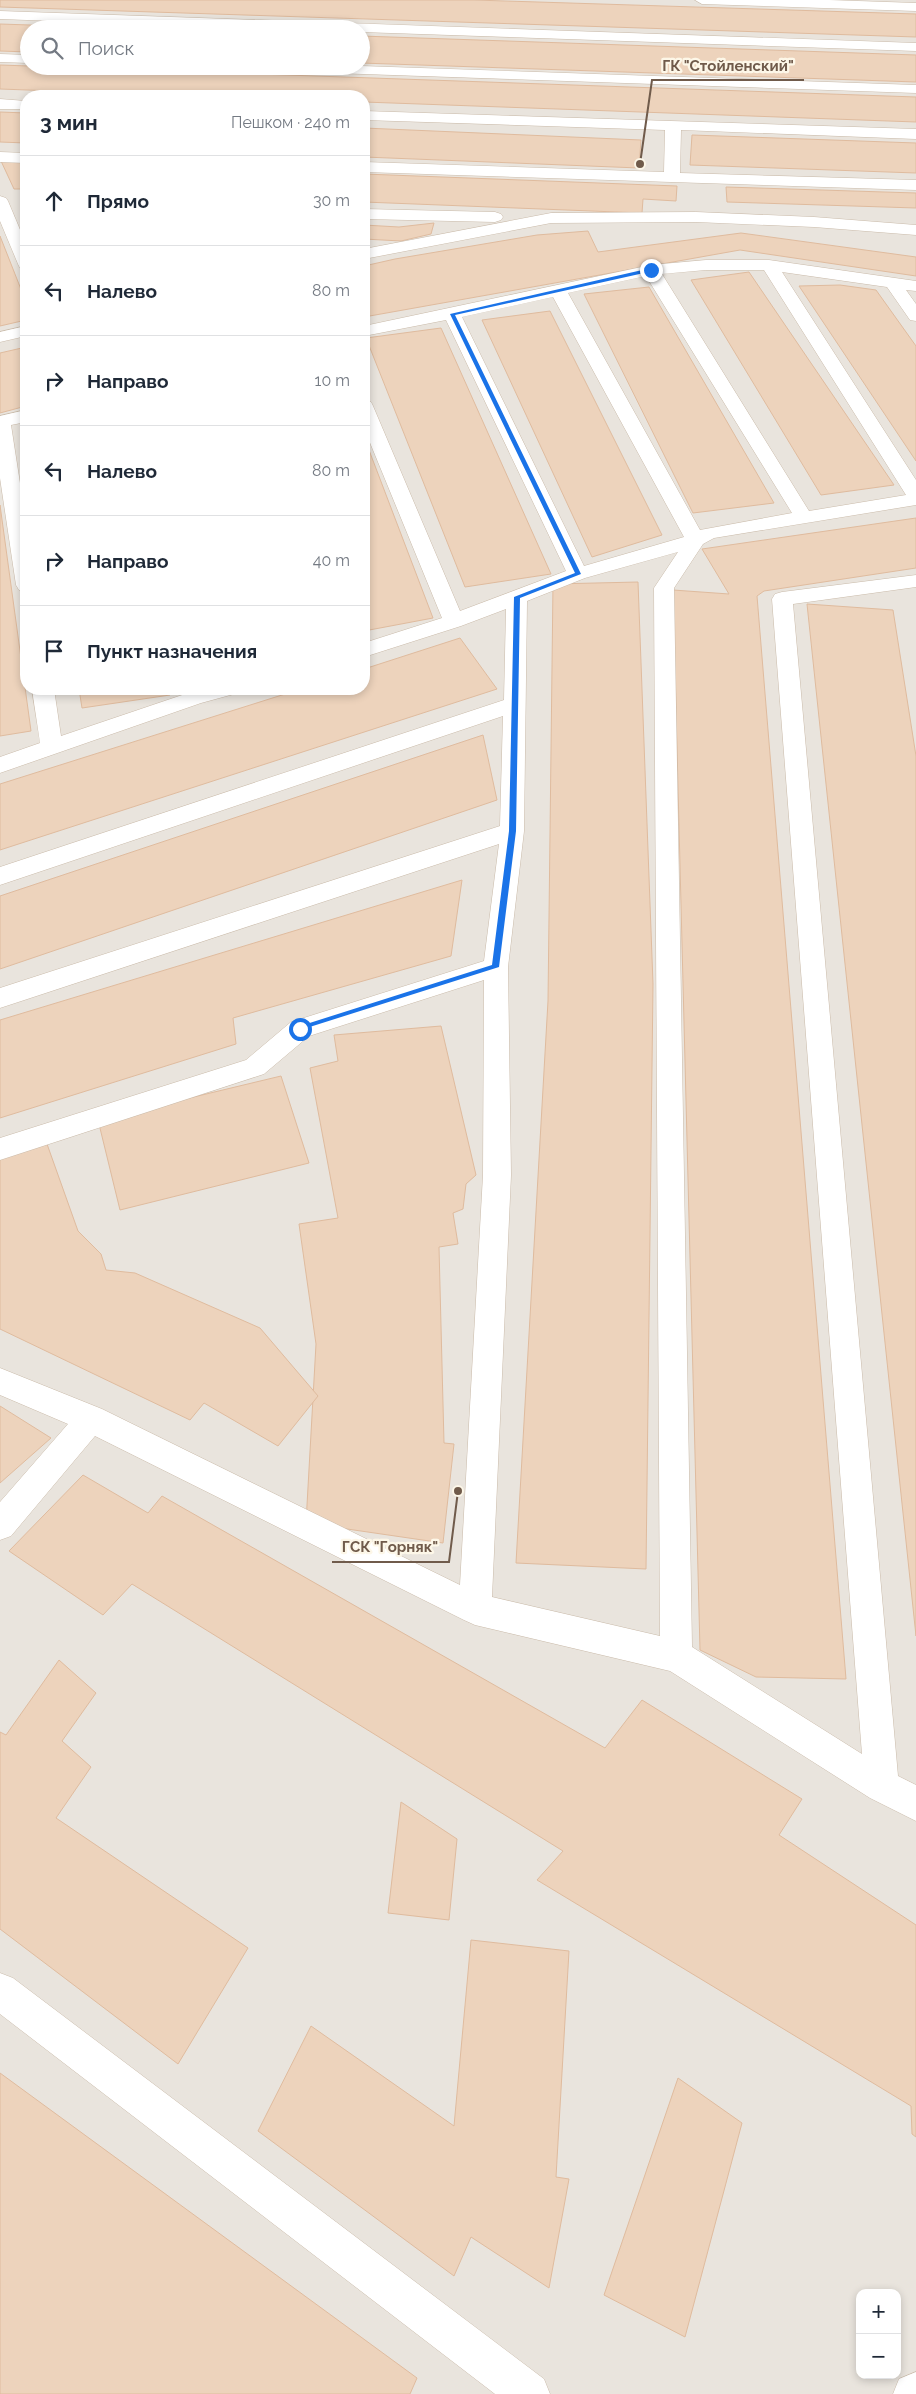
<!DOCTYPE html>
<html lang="ru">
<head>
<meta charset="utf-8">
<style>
	:root { --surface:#fff; --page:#f2f2f3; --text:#1f2937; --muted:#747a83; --line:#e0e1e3 }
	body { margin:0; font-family:Raleway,sans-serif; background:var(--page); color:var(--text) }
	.controls { position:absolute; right:15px; bottom:15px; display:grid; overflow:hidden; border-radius:10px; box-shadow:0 2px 8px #0003 }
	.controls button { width:45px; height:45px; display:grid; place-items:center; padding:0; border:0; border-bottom:1px solid var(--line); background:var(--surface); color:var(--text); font:25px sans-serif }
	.stop { position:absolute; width:15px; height:15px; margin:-11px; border:4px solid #1a73e8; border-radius:50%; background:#fff }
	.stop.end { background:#1a73e8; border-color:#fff; box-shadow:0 1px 5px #0008 }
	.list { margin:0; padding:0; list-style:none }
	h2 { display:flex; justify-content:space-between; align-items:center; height:65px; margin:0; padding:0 20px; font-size:21px }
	h2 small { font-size:16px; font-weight:400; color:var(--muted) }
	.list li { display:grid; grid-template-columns:32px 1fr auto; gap:15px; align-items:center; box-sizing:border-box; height:90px; padding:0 20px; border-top:1px solid var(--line) }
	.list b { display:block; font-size:19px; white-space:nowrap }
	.list em { font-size:16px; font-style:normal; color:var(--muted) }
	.icon { flex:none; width:28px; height:28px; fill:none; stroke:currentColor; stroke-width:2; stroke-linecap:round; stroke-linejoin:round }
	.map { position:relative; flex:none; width:916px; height:2394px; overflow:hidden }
	.search { position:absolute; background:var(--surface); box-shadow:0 2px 8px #0003; left:20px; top:20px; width:350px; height:55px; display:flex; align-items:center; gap:12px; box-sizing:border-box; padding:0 18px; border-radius:28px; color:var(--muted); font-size:19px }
	.panel { position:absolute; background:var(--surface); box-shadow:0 2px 8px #0003; left:20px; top:90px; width:350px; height:605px; border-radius:20px }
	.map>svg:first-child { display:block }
	.industrial { fill:#e9e4dd; fill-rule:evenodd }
	.building { fill:#edd3bc; stroke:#dfbb9e }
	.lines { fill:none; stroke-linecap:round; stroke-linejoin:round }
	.minor-casing { stroke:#cabbaa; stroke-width:1 }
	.minor { fill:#fff; fill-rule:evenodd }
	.route { fill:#1a73e8 }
	.leader { fill:none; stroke:#705b4b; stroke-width:2 }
	.callout-dot { fill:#705b4b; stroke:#fdf7e8; stroke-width:2 }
	.callout-label { font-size:15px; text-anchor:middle; font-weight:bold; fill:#705b4b; stroke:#fdf7e8; stroke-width:4.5; stroke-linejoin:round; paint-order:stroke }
</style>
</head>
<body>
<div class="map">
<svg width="916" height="2394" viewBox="0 0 916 2394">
	<rect width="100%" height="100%" fill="#faf3e2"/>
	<path class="industrial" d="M0,0H916V2394H0ZM29,29H361V66H29ZM26,96H364V689H26ZM860,2293H897V2375H860Z"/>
	<g class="building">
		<polygon points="0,0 474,0 916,14 916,37 0,7"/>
		<polygon points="0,24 149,29 29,29 29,52 0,51"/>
		<polygon points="361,36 916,55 916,82 361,63"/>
		<polygon points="0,65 916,97 916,122 364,102 364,96 192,96 0,89"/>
		<polygon points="0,112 26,113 26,143 0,142"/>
		<polygon points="364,128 641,140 639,168 364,157"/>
		<polygon points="692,135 916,143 916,173 690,165"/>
		<polygon points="1,161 26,162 26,189 14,189"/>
		<polygon points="364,174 677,186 676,201 643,199 642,213 364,202"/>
		<polygon points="726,187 916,193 916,208 727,202"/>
		<polygon points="434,223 431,234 401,241 364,239 364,225 399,227"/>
		<polygon points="588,231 598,252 741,233 916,257 916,276 740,250 364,317 364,266 395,259 537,235"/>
		<polygon points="0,236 26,302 26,320 0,326"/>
		<polygon points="749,272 894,485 821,495 691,280"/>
		<polygon points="840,285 876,290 916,346 916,461 799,286"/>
		<polygon points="649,287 774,503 693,513 584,294"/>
		<polygon points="550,311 662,535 592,557 482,320"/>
		<polygon points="441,328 551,574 465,587 366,338"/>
		<polygon points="26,347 26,406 0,413 0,353"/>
		<polygon points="364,437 433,618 364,631"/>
		<polygon points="0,505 31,731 0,736"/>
		<polygon points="916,518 916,568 764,591 757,596 846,1679 756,1677 700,1650 673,590 729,594 702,549"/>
		<polygon points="638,582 653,984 646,1569 516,1563 548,1001 553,584"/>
		<polygon points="807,604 893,610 916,756 916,1636"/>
		<polygon points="460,638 497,689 0,850 0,784 301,689 364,689 364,669"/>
		<polygon points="79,689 168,689 170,695 82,708"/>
		<polygon points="483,735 497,800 0,969 0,896"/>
		<polygon points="462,880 451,956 233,1018 236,1044 0,1118 0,1020"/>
		<polygon points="441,1026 476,1175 466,1184 463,1209 453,1213 458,1244 439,1247 444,1443 454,1444 443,1543 306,1523 316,1344 299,1224 338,1218 310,1068 338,1061 334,1035"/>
		<polygon points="281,1076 309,1163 120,1210 98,1120"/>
		<polygon points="47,1144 78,1231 101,1254 106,1270 135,1273 260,1328 318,1396 278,1446 204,1403 190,1420 0,1329 0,1159"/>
		<polygon points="0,1406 51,1438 0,1483"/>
		<polygon points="83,1475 148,1513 162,1496 605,1748 642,1700 802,1799 779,1835 916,1925 916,2137 912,2134 911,2106 537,1880 563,1851 132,1584 103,1615 9,1551"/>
		<polygon points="59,1660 96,1693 62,1741 91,1767 56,1818 248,1948 178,2064 0,1929 0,1732 6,1735"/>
		<polygon points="401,1802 457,1839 449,1920 388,1913"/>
		<polygon points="471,1940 569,1951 556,2177 569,2179 549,2288 471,2237 454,2276 258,2131 311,2026 454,2126"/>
		<polygon points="0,2073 417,2378 410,2394 0,2394"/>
		<polygon points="678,2078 742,2123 685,2337 604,2295"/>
	</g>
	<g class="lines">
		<g class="minor-casing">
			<g id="minor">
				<polygon points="695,0 829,0 916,3 916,11 702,4"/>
				<polygon points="0,11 916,43 916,51 361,32 361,29 272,29 0,19"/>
				<polygon points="0,54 29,55 29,63 0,62"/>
				<polygon points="238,66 361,66 916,85 916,93 245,70"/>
				<polygon points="0,99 26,101 26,109 0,109"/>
				<polygon points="364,111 916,129 916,139 681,130 680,173 916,180 916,190 364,172 364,162 664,172 665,130 364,120"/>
				<polygon points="0,152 26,153 26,163 0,162"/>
				<polygon points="0,196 6,198 8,201 26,244 26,269 20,268 18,264 0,221"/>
				<polygon points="364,209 495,212 501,214 503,217 501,220 495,222 364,219"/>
				<polygon points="696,212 814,217 916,225 916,235 814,227 696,222 551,223 364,259 364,249 551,213"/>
				<path d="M706,260H769L916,281V291L906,290L916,304V321L910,320L887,287L782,272L916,480V505L714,538L703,544L674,588L692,1647L862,1754L772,599L775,594L782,592L916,575V587L793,604L898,1776L916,1785V1821L870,1798L670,1671L475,1625L464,1620L95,1436L11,1536L0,1540V1502L68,1424L0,1395V1368L102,1409L460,1585L483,1175L484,980L309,1036L264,1074L0,1160V1138L246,1060L291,1022L484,961L499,844L0,1008V988L500,826L503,716L0,885V867L504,700L506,609L461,626L364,657V643L442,618L364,428V401L371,402L373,406L460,611L566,571L446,320L364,336V326L651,265ZM706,270H764L906,495L809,511L662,274ZM646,276L792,513L700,530L568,293ZM553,297L684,537L584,566L462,317ZM678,552L654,588L660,1636L492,1597L511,1175L508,967L524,831L527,601L585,578Z"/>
				<polygon points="26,326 26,336 0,342 0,332"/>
				<polygon points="26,410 26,422 11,425 26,522 26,591 19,590 16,585 0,478 0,416"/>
				<polygon points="32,689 54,689 61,736 200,689 237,689 234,694 201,703 0,773 0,757 40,743"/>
				<polygon points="0,1973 13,1978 544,2379 550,2394 495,2394 0,2014"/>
				<polygon points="916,2372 916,2394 893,2394 899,2379"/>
			</g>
		</g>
		<use href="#minor" class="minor"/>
	</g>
	<polygon class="route" points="651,268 653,271 455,315 581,574 520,598 516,831 499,967 297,1031 297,1027 492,965 509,831 514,597 575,573 450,314"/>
	<path class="leader" d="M640 164L652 80H804M458 1491L449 1562H332"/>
	<g class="callout-dot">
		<circle cx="640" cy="164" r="5"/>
		<circle cx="458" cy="1491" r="5"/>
	</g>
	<g class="callout-label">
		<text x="728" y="71">ГК "Стойленский"</text>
		<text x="390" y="1552">ГСК "Горняк"</text>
	</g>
</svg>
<div class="controls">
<button>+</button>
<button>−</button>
</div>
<div class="stop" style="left:300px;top:1029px"></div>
<div class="stop end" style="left:651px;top:270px"></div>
<div class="search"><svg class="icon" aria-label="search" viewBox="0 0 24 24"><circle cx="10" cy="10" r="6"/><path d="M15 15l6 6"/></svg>Поиск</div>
<section class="panel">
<h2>3 мин<small>Пешком · 240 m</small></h2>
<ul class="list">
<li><svg class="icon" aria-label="ahead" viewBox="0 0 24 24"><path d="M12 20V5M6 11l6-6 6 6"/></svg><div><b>Прямо</b></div><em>30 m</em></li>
<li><svg class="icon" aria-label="left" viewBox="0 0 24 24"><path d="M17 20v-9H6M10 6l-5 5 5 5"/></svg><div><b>Налево</b></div><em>80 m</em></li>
<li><svg class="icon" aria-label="right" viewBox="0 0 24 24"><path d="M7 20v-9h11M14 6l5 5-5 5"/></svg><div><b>Направо</b></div><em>10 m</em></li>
<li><svg class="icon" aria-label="left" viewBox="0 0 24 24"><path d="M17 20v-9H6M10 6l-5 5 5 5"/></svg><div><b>Налево</b></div><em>80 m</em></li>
<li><svg class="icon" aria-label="right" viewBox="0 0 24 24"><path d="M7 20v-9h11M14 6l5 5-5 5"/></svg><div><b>Направо</b></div><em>40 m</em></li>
<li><svg class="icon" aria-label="arrive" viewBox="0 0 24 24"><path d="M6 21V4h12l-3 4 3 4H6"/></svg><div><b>Пункт назначения</b></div></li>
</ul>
</section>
</div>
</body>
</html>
